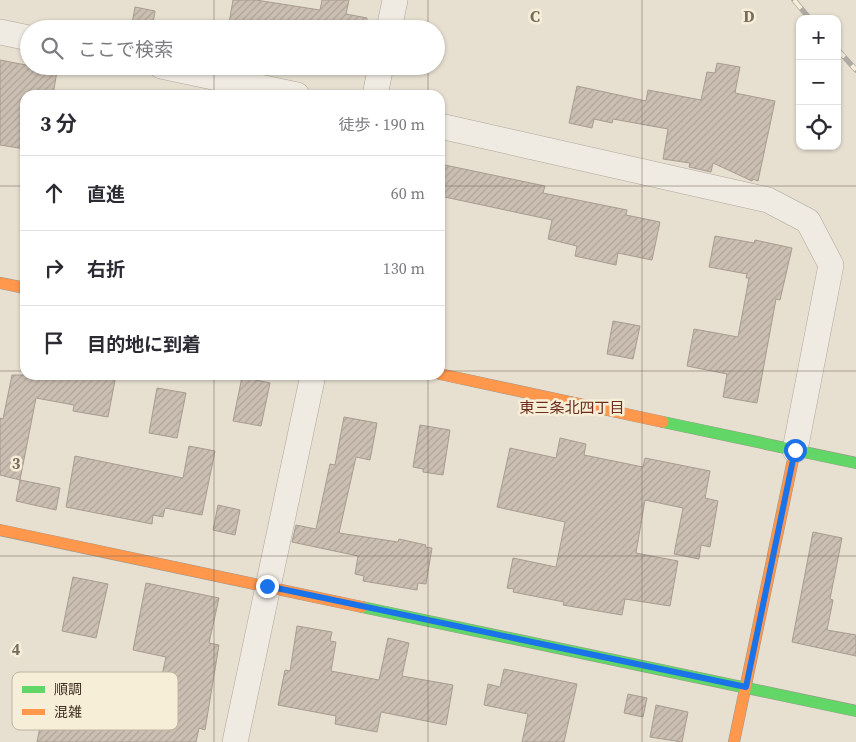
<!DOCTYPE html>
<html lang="ja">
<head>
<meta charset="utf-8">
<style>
	:root { --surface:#fff; --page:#f7f7f7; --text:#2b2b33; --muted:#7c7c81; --line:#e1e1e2 }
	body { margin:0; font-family:"Source Serif 4","Noto Sans JP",serif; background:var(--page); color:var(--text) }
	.controls { position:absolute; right:15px; top:15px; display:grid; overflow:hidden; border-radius:10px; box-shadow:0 1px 4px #0004 }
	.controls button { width:45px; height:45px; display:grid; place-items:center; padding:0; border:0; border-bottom:1px solid var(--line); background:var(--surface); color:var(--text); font:25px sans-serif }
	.stop { position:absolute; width:15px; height:15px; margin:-11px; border:4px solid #1a73e8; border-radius:50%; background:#fff }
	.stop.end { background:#1a73e8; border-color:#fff; box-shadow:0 1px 5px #0008 }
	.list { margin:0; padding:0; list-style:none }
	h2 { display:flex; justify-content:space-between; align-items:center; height:65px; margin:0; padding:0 20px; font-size:21px }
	h2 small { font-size:16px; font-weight:400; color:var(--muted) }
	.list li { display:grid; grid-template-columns:32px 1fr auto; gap:15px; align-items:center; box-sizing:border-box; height:75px; padding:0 20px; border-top:1px solid var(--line) }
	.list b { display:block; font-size:19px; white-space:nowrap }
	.list em { font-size:16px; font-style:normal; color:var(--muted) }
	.icon { flex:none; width:28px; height:28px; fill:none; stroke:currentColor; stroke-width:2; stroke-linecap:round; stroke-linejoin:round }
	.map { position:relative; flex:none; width:856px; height:742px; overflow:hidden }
	.search { position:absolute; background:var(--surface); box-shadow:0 1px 4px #0004; left:20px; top:20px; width:425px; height:55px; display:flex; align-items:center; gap:12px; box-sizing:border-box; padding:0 18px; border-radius:28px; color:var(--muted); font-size:19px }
	.panel { position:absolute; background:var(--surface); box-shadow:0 1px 4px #0004; left:20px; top:90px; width:425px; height:290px; border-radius:15px }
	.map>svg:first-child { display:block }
	.building { fill:url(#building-hatch); stroke:#a89c90 }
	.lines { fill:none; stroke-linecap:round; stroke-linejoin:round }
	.street-casing { stroke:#ada599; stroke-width:26 }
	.fast-casing { stroke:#9c958a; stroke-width:12 }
	.slow-casing { stroke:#9c958a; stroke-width:12 }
	.street { stroke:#efebe3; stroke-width:25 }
	.fast { stroke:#63d668; stroke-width:11 }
	.slow { stroke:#ff974d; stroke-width:11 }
	.rail-casing { stroke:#afaaa2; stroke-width:5.5 }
	.rail { stroke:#f7eed8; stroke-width:4; stroke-dasharray:11; stroke-linecap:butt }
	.route { stroke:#1a73e8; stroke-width:6 }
	.grid { fill:none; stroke:#786c5e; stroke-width:1; stroke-opacity:0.55 }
	.labels { text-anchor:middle; stroke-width:5; stroke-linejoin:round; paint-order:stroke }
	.neighbourhood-label { font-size:15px; fill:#6b2e1e; stroke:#f7eed8 }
	.key { fill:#f7eed8; stroke:#bfb4a1; stroke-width:1 }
	.key-label { font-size:14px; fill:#3d2e20 }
	.grid-label { font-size:16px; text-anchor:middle; font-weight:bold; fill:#786c5e; stroke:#f7eed8; stroke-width:5; stroke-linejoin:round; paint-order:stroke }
</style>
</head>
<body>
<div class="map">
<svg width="856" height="742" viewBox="0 0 856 742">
	<defs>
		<pattern id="building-hatch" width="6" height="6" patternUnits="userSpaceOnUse" patternTransform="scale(1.25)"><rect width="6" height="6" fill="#cbbfb2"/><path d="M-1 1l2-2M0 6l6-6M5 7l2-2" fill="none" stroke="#afa499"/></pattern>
	</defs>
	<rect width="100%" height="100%" fill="#e7e0d1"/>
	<g class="building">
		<polygon points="233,0 256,0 320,10 322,0 349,0 346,14 367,18 366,29 228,29"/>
		<polygon points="135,7 155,11 152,29 131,29"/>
		<polygon points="0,60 57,71 53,95 25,95 25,149 0,145"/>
		<polygon points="717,63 740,67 735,93 775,101 758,181 753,179 752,181 713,163 711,172 689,167 690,163 663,159 668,129 613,119 612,123 594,119 592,128 569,123 577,86 646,101 648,90 701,100 707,72 715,73"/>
		<polygon points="440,164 545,186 543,193 627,210 626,215 660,222 652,260 618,253 616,265 575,256 577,246 548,239 552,220 440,196"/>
		<polygon points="715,236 754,243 755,240 792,248 780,300 776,299 757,403 723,397 727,374 687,366 694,329 738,337 749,278 746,278 747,274 709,267"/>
		<polygon points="613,321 640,326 633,359 607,354"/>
		<polygon points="12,375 116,375 108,417 73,411 74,405 36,398 20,480 0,475 0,418 3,419"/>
		<polygon points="242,377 270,383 261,426 233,421"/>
		<polygon points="157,388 186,393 177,438 149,433"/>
		<polygon points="344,417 377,423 370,460 356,457 339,533 398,542 399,539 426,545 425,547 432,548 426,584 418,583 417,590 363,581 364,576 355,574 358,556 292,542 296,525 316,529 330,464 335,465"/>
		<polygon points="420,425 450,430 443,475 423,472 423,469 413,467"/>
		<polygon points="560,438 586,444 584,455 643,467 645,458 710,471 705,498 718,501 710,547 701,545 699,559 674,554 683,508 645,500 636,553 678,561 670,606 625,599 622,615 563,605 564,602 513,592 514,589 507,588 513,558 556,567 565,522 497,507 510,448 556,458"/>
		<polygon points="189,446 215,451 202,515 165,508 163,517 153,515 152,524 66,507 75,456 183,478"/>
		<polygon points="20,480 60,488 56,510 16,501"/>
		<polygon points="218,505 240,510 235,535 213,530"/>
		<polygon points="813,532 842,538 830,599 833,600 827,630 856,635 856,656 792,642"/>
		<polygon points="73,577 108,584 96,638 62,631"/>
		<polygon points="146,583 219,598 209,643 219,645 205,730 199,728 196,742 37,742 41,722 35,720 40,699 51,701 54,689 155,707 166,657 133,650"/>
		<polygon points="297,626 332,632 330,641 336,642 331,671 379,680 388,638 409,643 402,676 453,685 446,725 381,712 377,732 335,724 336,716 278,705 285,670 290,671"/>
		<polygon points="504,669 577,684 564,742 522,742 528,714 484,705 488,684 500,687"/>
		<polygon points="628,694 647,698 643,717 624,713"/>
		<polygon points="656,705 688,712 682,742 650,737"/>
	</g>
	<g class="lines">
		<g class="street-casing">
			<g id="street">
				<polyline points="389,29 395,0"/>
				<polyline points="0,32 29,38"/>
				<polyline points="161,66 297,95"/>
				<polyline points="375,95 381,66"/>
				<polyline points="440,126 768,200 808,221 831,265 795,450"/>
				<polyline points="235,742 313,375"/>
			</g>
		</g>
		<g class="fast-casing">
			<g id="fast">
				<polyline points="663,422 856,463"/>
				<polyline points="362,607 856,711"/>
			</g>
		</g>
		<g class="slow-casing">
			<g id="slow">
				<polyline points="0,283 25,288"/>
				<polyline points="440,374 663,422"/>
				<polyline points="0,530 362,607"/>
				<polyline points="734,742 795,450"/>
			</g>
		</g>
		<use href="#street" class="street"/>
		<use href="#fast" class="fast"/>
		<use href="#slow" class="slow"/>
		<g class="rail-casing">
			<g id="rail">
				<polyline points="794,0 810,19"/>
				<polyline points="837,49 856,70"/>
			</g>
		</g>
		<use href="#rail" class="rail"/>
	</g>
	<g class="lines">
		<polyline class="route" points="267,586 746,687 795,450"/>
	</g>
	<path class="grid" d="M214,0V29M428,0V29M642,0V742M214,66V95M428,66V95M0,186H25M440,186H856M0,371H25M440,371H856M214,375V742M428,375V742M0,556H856"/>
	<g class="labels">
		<g class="neighbourhood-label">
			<text x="572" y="413">東三条北四丁目</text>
		</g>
	</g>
	<rect x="12" y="672" width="166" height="58" rx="8" class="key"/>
	<rect x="22" y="686" width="23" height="7" fill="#63d668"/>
	<rect x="22" y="709" width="23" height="6" fill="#ff974d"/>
	<g class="key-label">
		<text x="54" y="694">順調</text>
		<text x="54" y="717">混雑</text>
	</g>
	<g class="grid-label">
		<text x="535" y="22">C</text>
		<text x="749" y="22">D</text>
		<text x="16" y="469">3</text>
		<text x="16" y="655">4</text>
	</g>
</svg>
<div class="controls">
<button>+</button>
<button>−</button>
<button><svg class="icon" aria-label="locate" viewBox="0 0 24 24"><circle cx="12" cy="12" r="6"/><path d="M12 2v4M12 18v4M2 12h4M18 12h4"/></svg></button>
</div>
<div class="stop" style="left:795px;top:450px"></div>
<div class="stop end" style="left:267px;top:586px"></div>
<div class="search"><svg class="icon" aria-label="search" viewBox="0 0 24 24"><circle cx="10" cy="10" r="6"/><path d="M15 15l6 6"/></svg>ここで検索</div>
<section class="panel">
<h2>3 分<small>徒歩 · 190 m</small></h2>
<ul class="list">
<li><svg class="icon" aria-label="ahead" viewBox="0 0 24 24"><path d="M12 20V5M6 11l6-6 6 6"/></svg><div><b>直進</b></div><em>60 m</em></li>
<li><svg class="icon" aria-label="right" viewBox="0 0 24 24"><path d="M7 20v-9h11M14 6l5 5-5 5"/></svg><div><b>右折</b></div><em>130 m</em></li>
<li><svg class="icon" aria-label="arrive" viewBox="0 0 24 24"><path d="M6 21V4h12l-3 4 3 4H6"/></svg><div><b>目的地に到着</b></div></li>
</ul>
</section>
</div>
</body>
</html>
